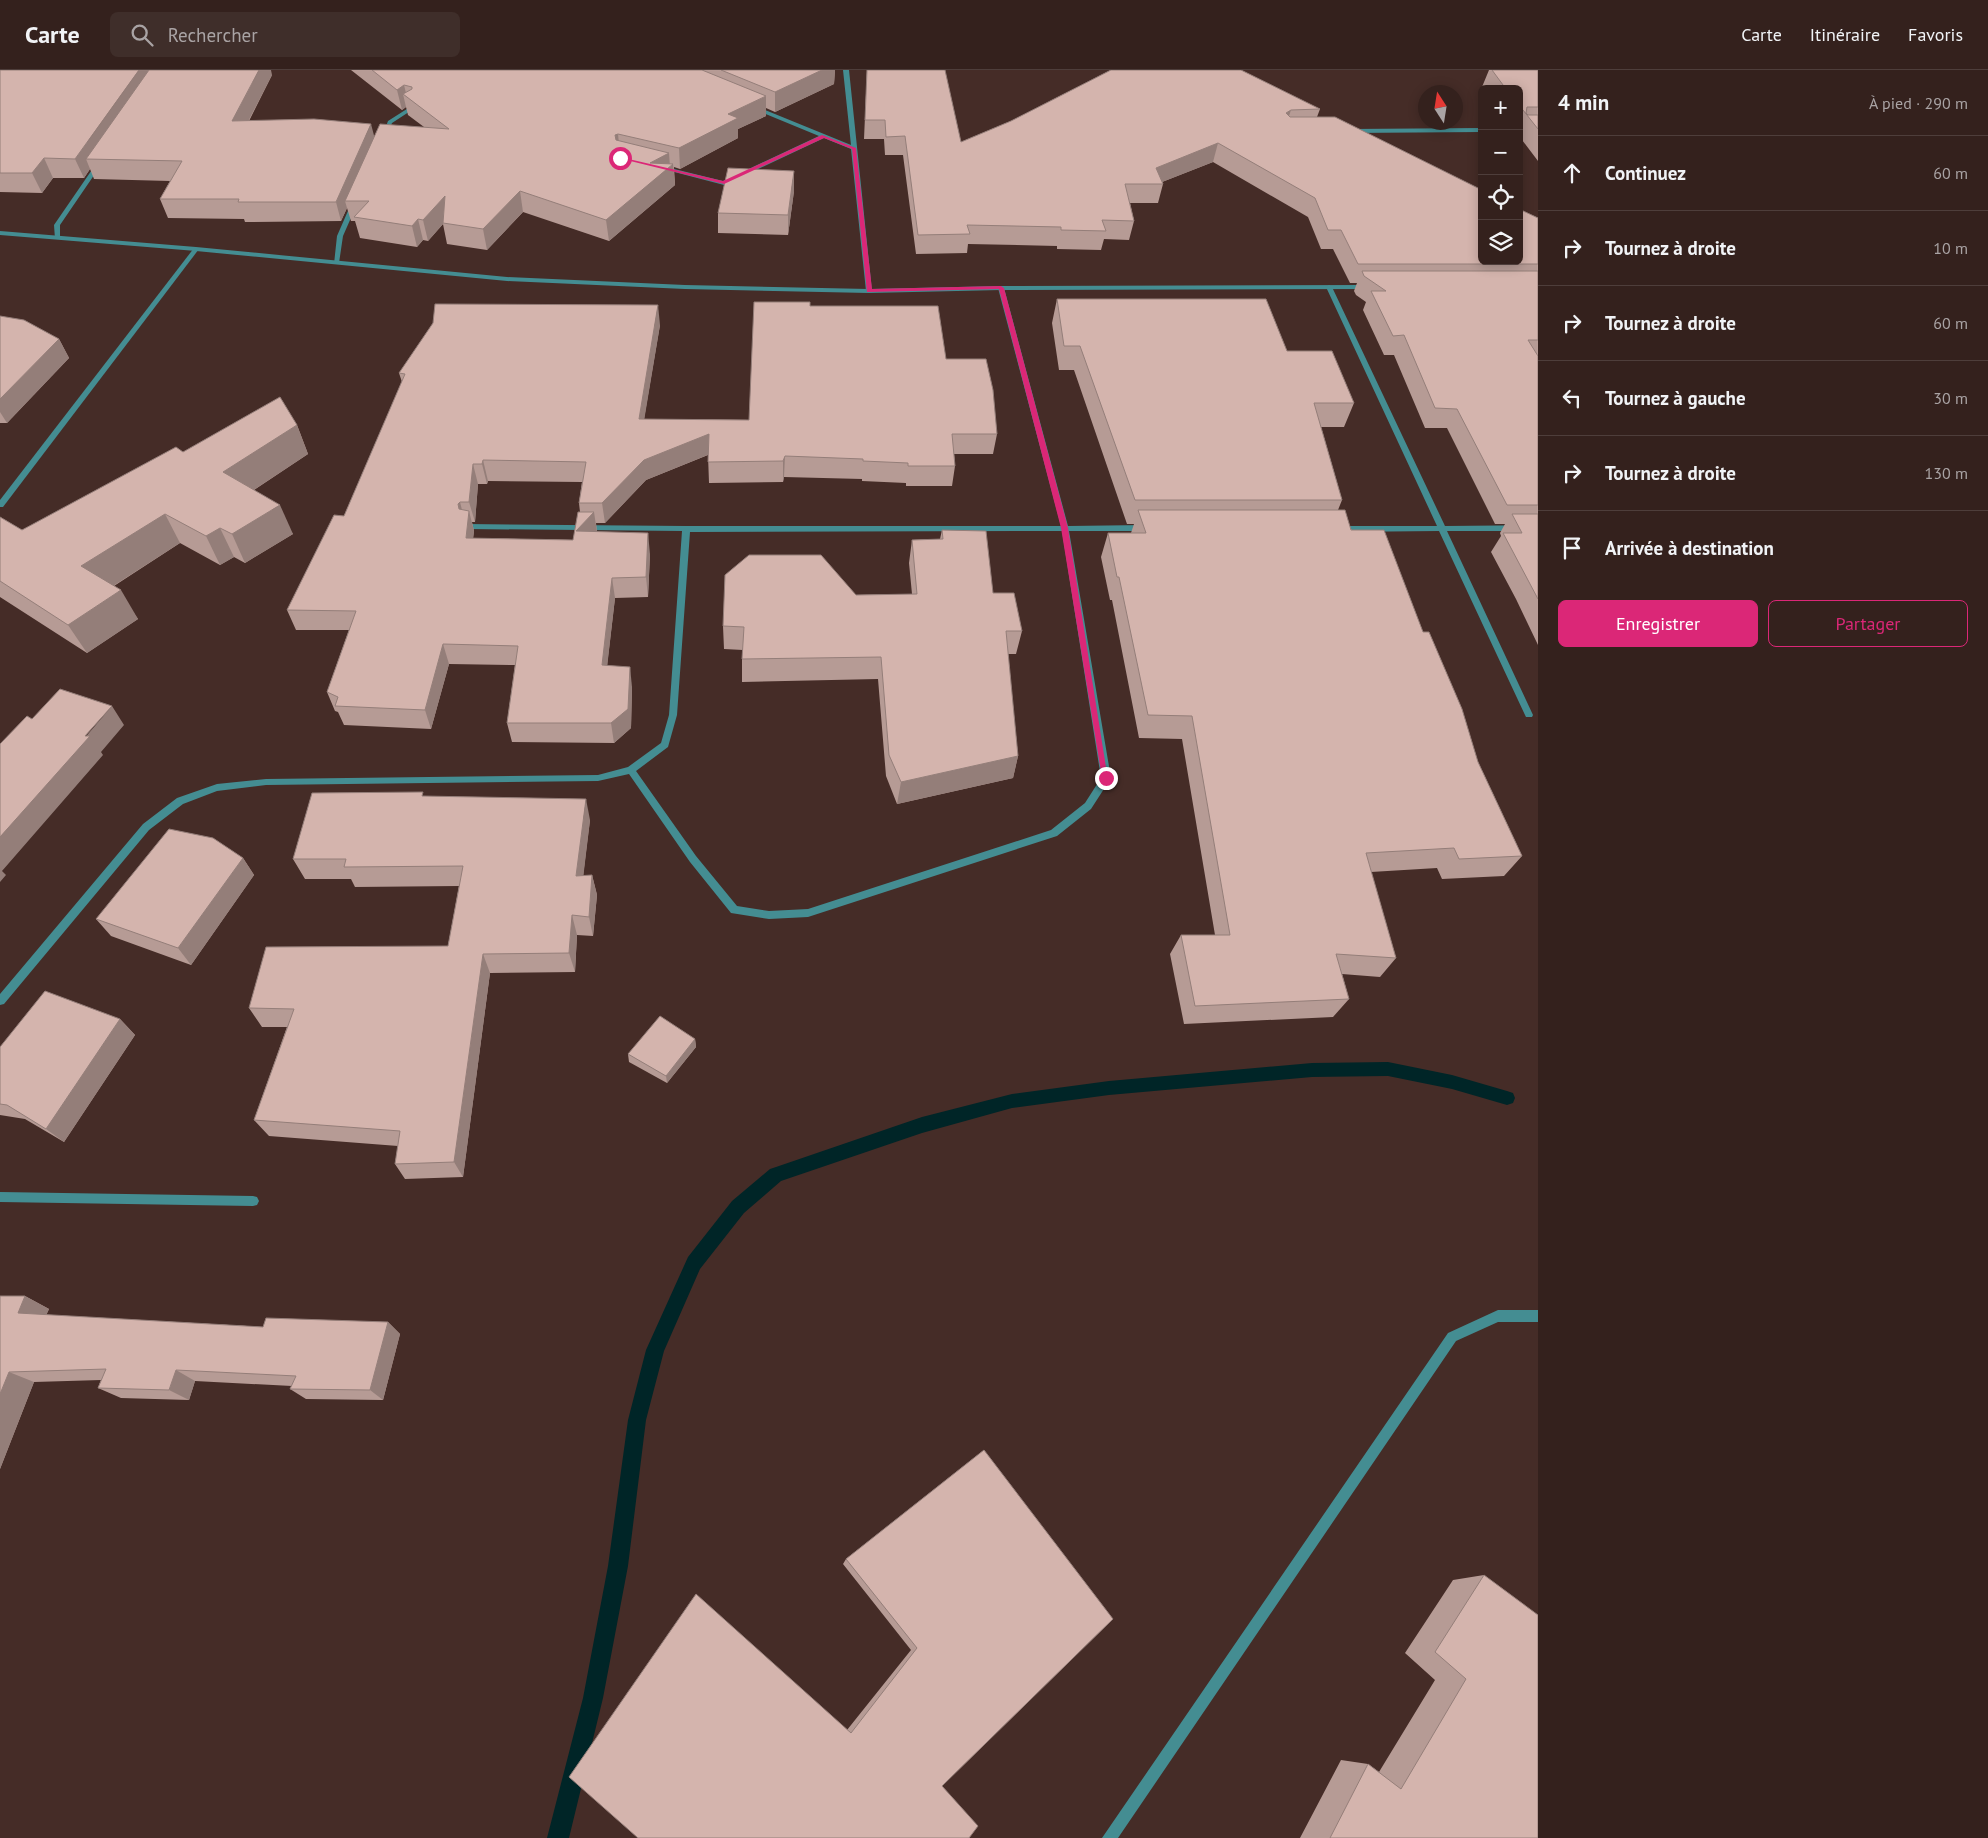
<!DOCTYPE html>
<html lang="fr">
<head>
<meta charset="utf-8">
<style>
	:root { --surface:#34211d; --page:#3f2e2a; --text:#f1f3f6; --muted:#a9a3a4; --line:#4e3e3b; --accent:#db2777 }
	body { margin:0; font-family:"PT Sans",sans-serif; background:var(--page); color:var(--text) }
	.controls { position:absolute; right:15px; top:15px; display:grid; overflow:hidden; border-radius:8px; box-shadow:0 2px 12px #0003 }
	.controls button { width:45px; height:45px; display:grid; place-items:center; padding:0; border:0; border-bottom:1px solid var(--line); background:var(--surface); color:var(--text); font:25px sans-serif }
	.compass { position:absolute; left:1418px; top:15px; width:45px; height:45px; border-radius:50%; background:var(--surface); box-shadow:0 2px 12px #0003; rotate:348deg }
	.stop { position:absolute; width:15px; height:15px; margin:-11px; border:4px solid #db2777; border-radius:50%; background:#fff }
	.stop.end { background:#db2777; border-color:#fff; box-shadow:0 1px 5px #0008 }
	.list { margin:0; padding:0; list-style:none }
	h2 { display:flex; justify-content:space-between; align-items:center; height:65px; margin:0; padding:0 20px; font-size:21px }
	h2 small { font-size:16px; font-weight:400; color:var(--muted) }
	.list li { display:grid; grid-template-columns:32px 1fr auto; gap:15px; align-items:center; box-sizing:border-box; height:75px; padding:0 20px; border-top:1px solid var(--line) }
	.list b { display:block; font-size:19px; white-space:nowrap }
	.list em { font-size:16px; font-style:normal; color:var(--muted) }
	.actions { display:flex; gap:10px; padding:15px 20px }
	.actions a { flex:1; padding:11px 0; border:1px solid var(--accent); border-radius:8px; text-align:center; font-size:18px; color:var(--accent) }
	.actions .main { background:var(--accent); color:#fff }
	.icon { flex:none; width:28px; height:28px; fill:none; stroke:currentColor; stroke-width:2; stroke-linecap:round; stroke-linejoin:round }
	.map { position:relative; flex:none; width:1538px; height:1768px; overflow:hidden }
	header { display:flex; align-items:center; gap:30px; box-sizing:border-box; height:70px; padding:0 25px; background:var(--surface); border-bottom:1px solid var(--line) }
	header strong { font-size:24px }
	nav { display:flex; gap:28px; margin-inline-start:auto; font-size:18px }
	.search { width:350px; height:45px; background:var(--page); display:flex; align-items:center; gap:12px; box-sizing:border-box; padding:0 18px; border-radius:8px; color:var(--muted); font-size:19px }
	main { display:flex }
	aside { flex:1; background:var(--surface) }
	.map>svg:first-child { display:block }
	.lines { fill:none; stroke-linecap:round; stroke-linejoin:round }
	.stream { fill:#002527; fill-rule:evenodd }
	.minor { fill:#448d92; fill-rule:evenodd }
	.tertiary { fill:#448d92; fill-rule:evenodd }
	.wall { fill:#b69b95; fill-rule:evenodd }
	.shaded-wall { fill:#947e79 }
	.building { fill:#d4b4ad; stroke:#947e79 }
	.route { fill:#db2777 }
</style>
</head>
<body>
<header>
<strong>Carte</strong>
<div class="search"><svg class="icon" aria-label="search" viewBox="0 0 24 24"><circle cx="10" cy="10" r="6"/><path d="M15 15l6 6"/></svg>Rechercher</div>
<nav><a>Carte</a><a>Itinéraire</a><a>Favoris</a></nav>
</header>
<main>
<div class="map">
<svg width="1538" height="1768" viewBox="0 0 1538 1768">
	<rect width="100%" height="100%" fill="#452c27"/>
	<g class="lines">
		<polygon class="stream" points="1388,992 1452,1005 1507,1021 1513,1023 1515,1028 1513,1033 1507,1035 1452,1019 1388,1006 1312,1007 1109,1025 1012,1038 922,1063 781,1111 744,1143 700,1199 664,1281 646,1350 628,1496 603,1628 569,1768 547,1768 583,1628 608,1496 628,1350 646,1280 688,1187 732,1131 770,1099 776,1097 922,1047 1012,1024 1109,1011 1312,993"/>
		<g class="minor">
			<polygon points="843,0 849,0 872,221 869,223 866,221 851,79 824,68 724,115 659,98 662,96 723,111 819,66 751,38 750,37 753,35 851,75"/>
			<polygon points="410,37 415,38 392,53 386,67 382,67 388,51"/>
			<polygon points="1482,58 1482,62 1350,63 1347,61 1350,59"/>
			<polygon points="98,91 103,92 60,155 60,168 55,169 54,155"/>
			<polygon points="354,132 357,134 343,166 339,193 334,194 337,166 351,134"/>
			<polygon points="194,178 199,179 3,437 0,437 0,430"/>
			<polygon points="1329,215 1332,217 1445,456 1538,455 1538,461 1447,461 1533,645 1532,647 1526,647 1525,645 1439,461 1339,462 1335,459 1339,456 1437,456 1326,217"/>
			<path d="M1001,216L1004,218L1068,456L1145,455L1149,458L1145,461H1069L1111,708L1091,739L1057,766L808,847L769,849L731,843L690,792L629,704L598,711L266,715L217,721L183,734L149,760L4,934L0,935V924L143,754L177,728L217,714L266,709L598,705L628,697L661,673L669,645L682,461L468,459L465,458V454L686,456H1061L998,218ZM1062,461L1101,708L1085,733L1051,760L808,839L769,841L737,836L696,786L636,701L668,677L677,645L690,462Z"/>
			<polygon points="0,1122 253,1126 257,1127 259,1131 257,1135 253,1136 0,1132"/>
			<polygon points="1498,1240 1538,1240 1538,1252 1498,1252 1456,1271 1118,1768 1102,1768 1448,1263"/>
		</g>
		<polygon class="tertiary" points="0,161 196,177 507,207 685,215 869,219 1001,216 1367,215 1370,217 1367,219 1001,220 869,223 685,219 507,211 196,181 0,165"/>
	</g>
	<g class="wall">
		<polygon points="351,0 835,0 834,14 775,42 766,38 766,46 738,59 738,68 680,99 674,97 675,115 609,171 523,142 487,180 447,174 443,154 428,171 423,170 417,177 360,168 355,151 351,151 347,138 341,151 245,152 244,149 168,148 160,129 170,111 94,109 90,99 84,108 53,108 42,123 0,122 0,103 272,5 249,51 374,67 424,57 408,45 406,37 402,40"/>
		<polygon points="867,0 961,72 1011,51 1111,0 1320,39 1317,47 1538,148 1538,575 1516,529 1491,482 1501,466 1500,463 1505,454 1495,454 1447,358 1425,358 1394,285 1384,285 1363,240 1366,232 1356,225 1354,221 1357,213 1350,213 1333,179 1321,179 1308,147 1213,92 1162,112 1163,114 1158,133 1130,133 1134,151 1129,170 1104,169 1101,180 1057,179 1057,176 968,174 967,183 916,184 903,85 885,85 884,69 864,69"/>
		<polygon points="1489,0 1538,0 1538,91 1519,66 1519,19 1483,19 1482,17"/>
		<polygon points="794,121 788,165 718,163 718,143"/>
		<polygon points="1057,229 1287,281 1354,333 1344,357 1321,357 1342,430 1338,440 1423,562 1478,692 1522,786 1504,806 1442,809 1437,798 1371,802 1396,888 1380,907 1342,904 1349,929 1333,947 1184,954 1170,884 1181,865 1215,865 1182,669 1139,668 1112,530 1110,530 1101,487 1108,463 1131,463 1134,454 1127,454 1074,300 1059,300 1052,253"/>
		<path d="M810,236L946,289L997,364L993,384H954L955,396L952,416H906V413L862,411V409L784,407L783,412L709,413L708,385L646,410L605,453H596L597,462L650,484L648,527L615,528L607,596L632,617L631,658L614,673L512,672L507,653L515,595L449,594L431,659L344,655L338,642L335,641L327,622L349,560H296L287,540L344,446L402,312L399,303L660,255L644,349L749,350ZM488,411L582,412L579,433L580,442L573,470L473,468L474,461L472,452H475L478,414H487Z"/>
		<polygon points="0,246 59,269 69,288 7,353 0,353"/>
		<polygon points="297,355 308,384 254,420 293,464 245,493 234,487 220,495 180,473 114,516 138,549 87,583 0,527 0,447 22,460 183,382"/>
		<polygon points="942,460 993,523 1022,561 1016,584 1008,584 1018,686 1013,708 897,734 886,706 878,609 742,612 742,589 743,580 724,579 723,556 856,525 912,524 909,493 912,470 940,469"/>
		<polygon points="425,726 590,750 583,806 592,805 597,825 593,866 577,865 575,902 490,903 463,1107 405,1109 395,1094 398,1076 269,1066 254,1050 287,957 262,957 249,938 448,876 459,816 355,817 351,809 305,809 293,789"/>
		<polygon points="243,788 254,805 191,895 111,866 96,849"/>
		<polygon points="120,949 135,965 64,1072 25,1049 0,1045 0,977"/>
		<polygon points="695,969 696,977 667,1013 629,992 628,984"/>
		<polygon points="0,1226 25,1226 49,1239 46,1245 263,1257 388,1252 400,1264 383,1330 306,1329 290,1319 292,1316 195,1311 189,1330 121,1328 98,1318 101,1310 34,1312 0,1399"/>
		<polygon points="984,1380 942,1716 969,1768 847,1660 911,1580 843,1494 846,1489"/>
		<polygon points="1484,1505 1538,1768 1300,1768 1341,1690 1368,1694 1379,1702 1435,1610 1405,1583 1453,1510"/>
	</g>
	<g class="shaded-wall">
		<polygon points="139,0 160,0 86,89 90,99 84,108 75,89"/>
		<polygon points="259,0 271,0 272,5 238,71 232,51"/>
		<polygon points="822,0 835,0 834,14 775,42 775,22"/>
		<polygon points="404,15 407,27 403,24 406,37 402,40 397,20"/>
		<polygon points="766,26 766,46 738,59 738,68 680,99 679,78 728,44"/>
		<polygon points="1291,40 1285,58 1286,43"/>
		<polygon points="371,54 376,73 345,131 347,138 341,151 336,132"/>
		<polygon points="618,64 620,84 617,85 615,65"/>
		<polygon points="1218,73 1213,92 1157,114 1156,98"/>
		<polygon points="669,83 670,97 673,94 675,115 609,171 606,150 650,93"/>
		<polygon points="44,88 53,108 42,123 32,103"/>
		<polygon points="794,101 794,121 788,165 788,145"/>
		<polygon points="520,121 523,142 487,180 483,159"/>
		<polygon points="445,126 443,154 428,171 423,150"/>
		<polygon points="418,149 423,170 417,177 412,156"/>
		<polygon points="658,235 660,255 641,369 639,349"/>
		<polygon points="59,269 69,288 7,353 0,342 0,329"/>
		<polygon points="297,355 308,384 237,431 223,402"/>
		<polygon points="709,364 710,384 646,410 605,453 602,433 644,390"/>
		<polygon points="785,386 784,407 783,412 783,391"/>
		<polygon points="483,390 488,411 487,414 482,394"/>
		<polygon points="473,394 478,414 475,452 469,432"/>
		<polygon points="460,432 465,452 463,454 458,434"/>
		<polygon points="280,435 293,464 245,493 232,464"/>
		<polygon points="469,441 474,461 471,488 466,468"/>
		<polygon points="594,442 597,462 576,461"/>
		<polygon points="165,444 180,473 99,525 81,496"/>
		<polygon points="220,458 234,487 220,495 206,466"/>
		<polygon points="648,463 650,484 648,527 646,507"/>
		<polygon points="612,508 615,528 605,615 602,595"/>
		<polygon points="121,520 138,549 87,583 68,555"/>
		<polygon points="443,574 449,594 431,659 425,640"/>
		<polygon points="630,597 632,617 631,658 614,673 611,653"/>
		<polygon points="112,636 124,655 101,682 103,685 2,801 6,805 0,812 0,767"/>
		<polygon points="1018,686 1013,708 897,734 901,712"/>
		<polygon points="586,729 590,750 581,826 576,806"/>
		<polygon points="243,788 254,805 191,895 178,878"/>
		<polygon points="592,805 597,825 593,866 589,847"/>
		<polygon points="572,845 577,865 575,902 569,883"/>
		<polygon points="483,884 490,903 463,1107 454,1092"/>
		<polygon points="120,949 135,965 64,1072 46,1059"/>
		<polygon points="695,969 696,977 667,1013 666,1006"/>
		<polygon points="25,1226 49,1239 42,1255 18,1243"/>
		<polygon points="388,1252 400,1264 383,1330 370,1320"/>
		<polygon points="176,1300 195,1311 189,1330 169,1320"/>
		<polygon points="9,1302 34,1312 0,1399 0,1324"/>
	</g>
	<g class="building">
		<polygon points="0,0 139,0 75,89 44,88 32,103 0,103"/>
		<polygon points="149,0 259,0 232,51 314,49 371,54 336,132 238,132 239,129 160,129 182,91 86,89"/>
		<polygon points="372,0 702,0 766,26 728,44 738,48 679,78 618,64 615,65 616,70 669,83 650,93 673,94 606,150 520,121 483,159 443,153 445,126 423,150 418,149 412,156 354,147 369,131 345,131 380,54 449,59 403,24 412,19 412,17 404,15 397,20"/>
		<polygon points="721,0 822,0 775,22"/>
		<polygon points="867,0 945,0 961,72 1011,51 1111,0 1241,0 1320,39 1291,40 1286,43 1290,47 1335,47 1482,120 1482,191 1519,191 1519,139 1538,148 1538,194 1358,194 1341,160 1328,160 1315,128 1218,73 1156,98 1163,114 1125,114 1134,151 1102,150 1106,161 1061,160 1061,157 967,155 970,164 918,165 905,66 886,67 885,50 865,50"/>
		<polygon points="1492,0 1538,0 1538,37 1527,37 1526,43 1528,45 1538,45 1538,59 1519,35 1519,19 1506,19"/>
		<polygon points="728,98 794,101 788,145 718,143"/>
		<polygon points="1362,201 1538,201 1538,270 1528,270 1538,286 1538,435 1507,435 1457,339 1435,338 1404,265 1393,266 1371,221 1386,221 1364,206"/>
		<polygon points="1057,229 1266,229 1287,281 1332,281 1354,333 1314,333 1342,430 1135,430 1080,276 1064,276"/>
		<polygon points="754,232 810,232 810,236 938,236 946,289 986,289 993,320 997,364 952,364 955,396 908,396 908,393 863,391 863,389 785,386 783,391 708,392 709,364 644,390 602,433 579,433 586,392 483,390 482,394 473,394 469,432 460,432 458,434 459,439 469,441 466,468 573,470 578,442 594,442 576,461 648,463 646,507 612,508 602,595 630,597 628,639 611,653 507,653 518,576 443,574 425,640 335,636 338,627 327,622 356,541 287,540 334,445 344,446 405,304 399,303 433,253 435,234 658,235 639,349 749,350"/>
		<polygon points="0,246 24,250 59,269 0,329"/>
		<polygon points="280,327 297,355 223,402 280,435 232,464 220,458 206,466 165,444 81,496 121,520 68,555 0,511 0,447 22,460 176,377 183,382"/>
		<polygon points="1138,440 1345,440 1351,460 1384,460 1423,562 1429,562 1462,639 1478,692 1522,786 1459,789 1454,778 1366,783 1396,888 1336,884 1349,929 1195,936 1181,865 1230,865 1192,646 1148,645 1119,507 1117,507 1108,463 1146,463"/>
		<polygon points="1512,444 1538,444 1538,529 1503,463 1522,463"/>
		<polygon points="942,460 986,461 993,523 1014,523 1022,561 1006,561 1018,686 901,712 889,685 881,587 742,589 744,557 723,556 725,505 749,485 821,485 856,525 917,524 912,470 943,469"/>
		<polygon points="60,619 112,636 85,666 90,666 0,767 0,674 27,646 32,649"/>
		<polygon points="423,722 422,726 586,729 576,806 592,805 589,847 572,845 569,883 483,884 454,1092 395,1094 400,1061 254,1050 294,939 249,938 266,877 448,876 463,796 344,797 346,789 293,789 312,723"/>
		<polygon points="169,759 213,768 243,788 178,878 96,849"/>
		<polygon points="45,921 120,949 46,1059 7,1035 0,1034 0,977"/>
		<polygon points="660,946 695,969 666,1006 628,984"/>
		<polygon points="0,1226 25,1226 18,1243 263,1257 266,1248 388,1252 370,1320 290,1319 296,1306 176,1300 169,1320 98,1318 106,1299 9,1302 0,1324"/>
		<polygon points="984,1380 1113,1549 942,1716 978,1756 969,1768 638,1768 569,1707 696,1524 851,1663 917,1578 846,1489"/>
		<polygon points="1484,1505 1538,1545 1538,1768 1330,1768 1368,1694 1401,1719 1466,1609 1435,1582"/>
	</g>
	<polygon class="route" points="822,65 856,78 872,219 1001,216 1004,218 1068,458 1108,710 1106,710 1102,708 1061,458 999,219 867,222 852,79 824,68 724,114 618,88 620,87 723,111"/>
</svg>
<div class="controls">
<button>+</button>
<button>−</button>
<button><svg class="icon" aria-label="locate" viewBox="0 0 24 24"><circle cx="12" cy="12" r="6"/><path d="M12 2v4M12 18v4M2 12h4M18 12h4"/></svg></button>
<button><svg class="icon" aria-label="layers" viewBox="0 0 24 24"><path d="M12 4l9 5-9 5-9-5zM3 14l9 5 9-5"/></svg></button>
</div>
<svg class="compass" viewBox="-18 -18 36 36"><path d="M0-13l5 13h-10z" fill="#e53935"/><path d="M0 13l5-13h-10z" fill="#a9a3a4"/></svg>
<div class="stop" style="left:620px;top:88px"></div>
<div class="stop end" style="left:1106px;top:708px"></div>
</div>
<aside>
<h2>4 min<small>À pied · 290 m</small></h2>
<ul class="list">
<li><svg class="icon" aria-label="ahead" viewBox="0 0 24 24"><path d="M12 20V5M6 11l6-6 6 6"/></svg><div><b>Continuez</b></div><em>60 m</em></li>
<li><svg class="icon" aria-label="right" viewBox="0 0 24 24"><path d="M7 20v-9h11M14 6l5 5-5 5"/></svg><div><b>Tournez à droite</b></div><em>10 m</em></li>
<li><svg class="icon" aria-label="right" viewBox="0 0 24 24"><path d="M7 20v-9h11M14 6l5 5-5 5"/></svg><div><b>Tournez à droite</b></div><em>60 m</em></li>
<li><svg class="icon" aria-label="left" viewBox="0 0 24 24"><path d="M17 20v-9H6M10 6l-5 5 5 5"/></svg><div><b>Tournez à gauche</b></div><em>30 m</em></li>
<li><svg class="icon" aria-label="right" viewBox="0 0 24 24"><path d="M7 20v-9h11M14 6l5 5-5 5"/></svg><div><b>Tournez à droite</b></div><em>130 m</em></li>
<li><svg class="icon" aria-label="arrive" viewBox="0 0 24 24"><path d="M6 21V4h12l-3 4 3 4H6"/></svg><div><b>Arrivée à destination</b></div></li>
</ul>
<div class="actions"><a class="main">Enregistrer</a><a>Partager</a></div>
</aside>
</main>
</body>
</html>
